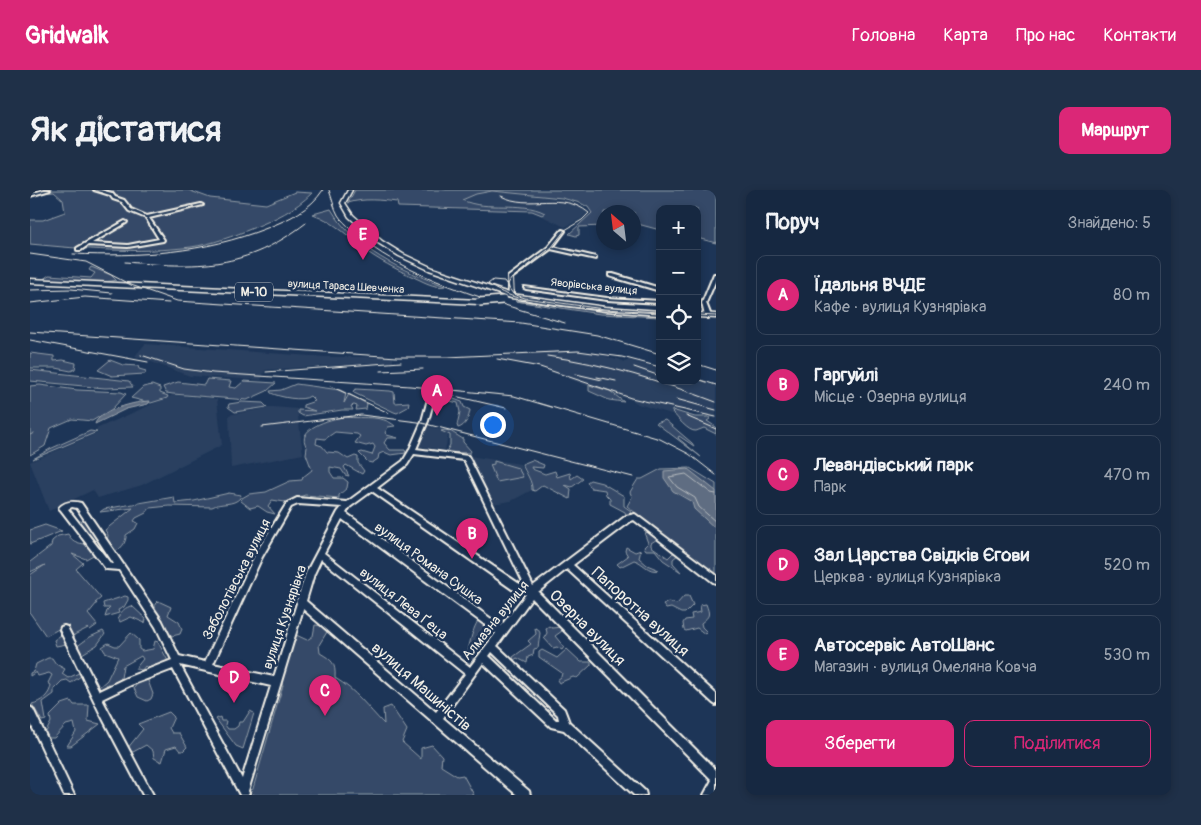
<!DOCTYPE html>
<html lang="uk">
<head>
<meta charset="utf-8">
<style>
	:root { --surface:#162841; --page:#1f3048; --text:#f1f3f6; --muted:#9ea6b1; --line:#35445a; --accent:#db2777 }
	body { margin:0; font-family:Pangolin,sans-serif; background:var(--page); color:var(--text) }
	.controls { position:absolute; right:15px; top:15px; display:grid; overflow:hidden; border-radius:10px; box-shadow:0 2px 8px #0003 }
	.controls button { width:45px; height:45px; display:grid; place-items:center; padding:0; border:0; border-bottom:1px solid var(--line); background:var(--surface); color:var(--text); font:25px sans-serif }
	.compass { position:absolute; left:566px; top:15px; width:45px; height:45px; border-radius:50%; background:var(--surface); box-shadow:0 2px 8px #0003; rotate:332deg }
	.you { position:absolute; left:462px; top:234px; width:18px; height:18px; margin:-12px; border:4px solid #fff; border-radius:50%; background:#1a73e8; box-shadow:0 0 0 8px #1a73e833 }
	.badge { display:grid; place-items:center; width:32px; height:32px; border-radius:50%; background:var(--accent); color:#fff; font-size:16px; font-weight:700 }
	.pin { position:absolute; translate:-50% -41px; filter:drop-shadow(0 1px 2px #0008) }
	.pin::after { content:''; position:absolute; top:26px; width:18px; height:15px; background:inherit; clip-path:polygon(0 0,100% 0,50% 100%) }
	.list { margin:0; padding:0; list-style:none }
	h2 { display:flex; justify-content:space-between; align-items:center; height:65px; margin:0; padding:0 20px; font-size:21px }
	h2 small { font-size:16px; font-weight:400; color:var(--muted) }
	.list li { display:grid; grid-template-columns:32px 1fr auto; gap:15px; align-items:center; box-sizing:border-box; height:80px; margin:0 10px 10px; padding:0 10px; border:1px solid var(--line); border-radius:10px }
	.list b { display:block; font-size:19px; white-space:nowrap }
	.list p { margin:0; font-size:16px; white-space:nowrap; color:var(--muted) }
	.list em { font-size:16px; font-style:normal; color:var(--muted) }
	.actions { display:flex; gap:10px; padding:15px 20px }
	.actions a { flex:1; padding:11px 0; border:1px solid var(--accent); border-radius:10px; text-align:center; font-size:18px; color:var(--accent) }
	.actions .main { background:var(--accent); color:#fff }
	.icon { flex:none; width:28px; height:28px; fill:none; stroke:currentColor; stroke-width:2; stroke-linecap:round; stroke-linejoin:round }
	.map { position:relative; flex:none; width:686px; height:605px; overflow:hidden; border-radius:10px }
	header { display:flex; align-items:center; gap:30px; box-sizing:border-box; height:70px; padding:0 25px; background:var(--accent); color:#fff }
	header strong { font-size:24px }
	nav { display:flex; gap:28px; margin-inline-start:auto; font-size:18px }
	.intro { display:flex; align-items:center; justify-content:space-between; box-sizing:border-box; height:120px; padding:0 30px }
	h1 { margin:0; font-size:35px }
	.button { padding:12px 22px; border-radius:10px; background:var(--accent); color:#fff; font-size:18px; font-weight:700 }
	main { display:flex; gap:30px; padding:0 30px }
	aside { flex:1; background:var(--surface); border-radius:10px; box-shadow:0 2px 8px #0003 }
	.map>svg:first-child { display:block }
	.built { fill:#2a4060 }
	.green { fill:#354a67; stroke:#949ea8 }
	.water { fill:#5e6d82; stroke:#9aa2ab }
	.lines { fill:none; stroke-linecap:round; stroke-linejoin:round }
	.shore { stroke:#b8bcbf; stroke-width:1 }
	.stream { stroke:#9aa2ab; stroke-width:1 }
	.minor-casing { stroke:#f4f1e8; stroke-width:4 }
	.major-casing { stroke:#f4f1e8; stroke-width:3 }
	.minor { fill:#1d3557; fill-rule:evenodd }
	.major { fill:#1d3557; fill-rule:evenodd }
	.tram { stroke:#f4f1e8; stroke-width:1 }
	.rail { stroke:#f4f1e8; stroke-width:1 }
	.major-bridge-casing { stroke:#f4f1e8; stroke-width:10; stroke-linecap:butt }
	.major-bridge { stroke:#1d3557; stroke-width:7 }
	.labels { text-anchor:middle; stroke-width:5; stroke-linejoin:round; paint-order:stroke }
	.far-street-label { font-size:11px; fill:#f4f1e8; stroke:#1d3557 }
	.shield { fill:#1d3557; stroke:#b4b9bc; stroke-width:1 }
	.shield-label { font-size:12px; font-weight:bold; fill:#f4f1e8 }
	.street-label { font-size:14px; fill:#f4f1e8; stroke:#1d3557 }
	.near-street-label { font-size:16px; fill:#f4f1e8; stroke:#1d3557 }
</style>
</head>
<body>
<header>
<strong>Gridwalk</strong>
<nav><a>Головна</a><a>Карта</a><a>Про нас</a><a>Контакти</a></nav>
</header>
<div class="intro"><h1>Як дістатися</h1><a class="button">Маршрут</a></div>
<main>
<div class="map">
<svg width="686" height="605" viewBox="0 0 686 605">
	<rect width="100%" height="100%" fill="#1d3557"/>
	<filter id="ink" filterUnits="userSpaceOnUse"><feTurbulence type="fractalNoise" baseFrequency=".02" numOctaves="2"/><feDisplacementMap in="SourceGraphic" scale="10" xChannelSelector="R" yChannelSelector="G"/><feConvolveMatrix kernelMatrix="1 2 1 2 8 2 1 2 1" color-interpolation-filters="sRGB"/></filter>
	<g filter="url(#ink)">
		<g class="built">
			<polygon points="453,0 533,9 551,16 558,22 551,29 535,37 512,26 515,23 505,18 450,16 450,14 432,10 434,1"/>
			<polygon points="115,154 295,167 363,167 363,172 235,180 231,190 160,186 105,166"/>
			<polygon points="518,161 545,161 569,164 586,170 586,168 595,172 599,170 630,179 630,191 667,190 686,196 686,229 650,220 648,226 608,214 602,210 581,205 511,178 470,170 469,166"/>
			<polygon points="143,205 187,209 192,255 112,295 68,308 63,300 19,321 0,272 68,243 66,239"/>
			<polygon points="243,217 267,219 273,264 201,278 199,225"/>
			<polygon points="396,236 419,241 415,260 388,257"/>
			<polygon points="439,266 490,274 504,299 481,311 463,314"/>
		</g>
		<g class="green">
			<path d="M0,0H158L180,8L236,14L265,2L282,3C265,20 245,29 223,38C204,46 182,54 161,57C108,64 53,59 0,54V30H13L35,22L33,10L24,2L0,4Z"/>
			<path d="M325,0H686V53L667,48V19H630V40L604,33V22H574L573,36L549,37V45L546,46L539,44L562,23L558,17L550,13L532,8L462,1L446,4L432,10C458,22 490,10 515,23L512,25L502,21L368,17L367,12C350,10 334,8 318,13Z"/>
			<path d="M301,19C326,61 371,80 415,96C407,98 398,94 390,90C372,82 355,74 339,63C321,49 304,31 283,24Z"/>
			<path d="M61,77L81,85L86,90C79,94 24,90 12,90L19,85L61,88L65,83L59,80Z"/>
			<polygon points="485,111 630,124 630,127 570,124"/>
			<polygon points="0,163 24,166 24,171 33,170 46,173 45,179 41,181 26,178 0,178"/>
			<polygon points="80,170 93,175 108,176 109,179 116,181 115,184 82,186 68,180"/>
			<polygon points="0,180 99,191 103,197 75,198 0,191"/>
			<polygon points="177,189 201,191 199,197 206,198 214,191 246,193 237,201 217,210 143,204 136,203 133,197 148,192 174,195"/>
			<path d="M266,194L310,200L316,203L314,213L319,204L337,214L336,219L326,220L327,216L324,215L321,216L323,220H312L273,226L268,223V220L285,221L273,217V215L285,211L280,206C273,212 249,207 241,203L240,201L251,200Z"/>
			<polygon points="10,195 47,200 91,202 96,204 82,219 62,231 42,229 21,238 15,256 0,265 0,196"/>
			<polygon points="122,195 130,198 130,203 138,206 137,208 121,213 101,208 113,197"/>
			<polygon points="559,195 580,201 594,212 579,210 559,201"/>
			<polygon points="326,199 360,201 364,202 365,213 379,212 378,217 367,223 364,222 324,203 323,201"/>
			<path d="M413,205L432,212L434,217L440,220C439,227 436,236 428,238L427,235L430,222L428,213L409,208Z"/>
			<polygon points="212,212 233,213 237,217 205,222 198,217 199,214"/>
			<path d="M642,220L665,227H679L680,229L677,231L686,237V244L674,238C671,239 669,240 666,241C658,242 647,227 642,222Z"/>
			<path d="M313,227C329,229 352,224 365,236L358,237L355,243L357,245L368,248H357L354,253L360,260H375L376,263L361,265L354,262L349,264L348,269L342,273L338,272L329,263L332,262L342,265L345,257L343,254L336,256L325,253L330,246L327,244L305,242L295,249L287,248L286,254L292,256L297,262L309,263L318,269L325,266L328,267V273L334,281L332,284L316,275L314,277L319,286L315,285L311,279L300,277V282L304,288H313L318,292L317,298L309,305V308L275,305L255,312L242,310L238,316L245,324L237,322L228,316L220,318L211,311L212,308L219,304L236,302L260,291L272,290L273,287L282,280L276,264L277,257C264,239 300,229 313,227Z"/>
			<polygon points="635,230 662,253 664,256 649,246 648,248 671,267 626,233"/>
			<polygon points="415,240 420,241 433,249 433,252 441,261 440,263 416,262 420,255 420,245 411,241"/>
			<polygon points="60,241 67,242 3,269 20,259"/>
			<path d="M502,270L514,275L513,278L501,277L502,279L515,284L525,281L527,287L540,283L541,289L547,285L553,289L542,297L535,295L541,299L540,309L513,295L505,301L502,300C503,292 495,282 492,274Z"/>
			<polygon points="464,271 488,278 493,287 467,292 460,275 464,274"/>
			<polygon points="660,278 686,294 686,384 668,373 597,316 602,307 600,302 608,289 612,289 631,279"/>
			<polygon points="560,290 572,293 594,306 594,316 601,321 600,325 597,327 595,322 580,314 580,309 576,305 575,300 561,298 557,292"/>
			<path d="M199,303L211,305L210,308C203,316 191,312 182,317L139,316L120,318L116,323L106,328L104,331L108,333L105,339L96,345C97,352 90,361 83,362L77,353L78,345L75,340L103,318L70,322L74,319L144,307L145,313L164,311Z"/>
			<polygon points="54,329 84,375 81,376 47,333"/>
			<polygon points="15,335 32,341 0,354 0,340"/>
			<polygon points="616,342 624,344 629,348 621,353 621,356 638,368 643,363 649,364 643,369 643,373 651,382 633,370 625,360 616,360 614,357 618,353 615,345"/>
			<path d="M38,344C43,354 51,353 60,355L67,363L56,369L42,364L53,373L46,379L71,408L65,413H67L58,424L67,435L60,440L58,438L44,445V448L37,454L26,456L24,450L31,445L32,437L16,446L0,423V385L15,375L0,382V372L21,356L22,351L28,346Z"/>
			<path d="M596,357L605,362L611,360L609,368L617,375L629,380C618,383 613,372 604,370L590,377L587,374L598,366L595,361Z"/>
			<polygon points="95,406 98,407 98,410 94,417 88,420 89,423 75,427 77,421 80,418 74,418 73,413"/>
			<polygon points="654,406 659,406 663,415 655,423 651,423 641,418 636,419 633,415 638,412 647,414"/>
			<path d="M128,411L141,417L138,425L149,432L152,439L150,444L142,446C136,440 133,430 125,421V414Z"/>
			<path d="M676,414C680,425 680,426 671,433L672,437L677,442L675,444L667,438L656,441L654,440L653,433L655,430L662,429L661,424L671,422L670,415Z"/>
			<path d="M102,416L116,429L115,433L101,427L90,432L88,427C92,421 95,417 102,416Z"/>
			<path d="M455,426L468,442L454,461L450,459L439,475C434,469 443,437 448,431C449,430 454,427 455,426Z"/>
			<path d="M285,435L300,437L289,455L290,463C302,470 306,473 305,488C326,500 338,518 354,534L353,519L361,516L377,540L372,552L391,569V558L402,555L412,566L411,576L427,586L433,585L444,605H224L222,602L253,495L250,490L264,444L277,450L283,446Z"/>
			<polygon points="519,436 522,438 532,437 532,441 525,446 534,457 532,460 527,457 523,458 514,448 517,443 516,438"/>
			<polygon points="505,438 508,439 510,443 508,458 504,459 503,465 498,467 497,473 487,468 484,470 483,467 501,454 498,451 506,444"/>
			<polygon points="73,441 75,444 67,455 52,464 49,463 46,457 60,447"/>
			<polygon points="101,443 109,450 109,459 112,461 123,459 125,451 128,452 138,471 137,474 120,480 115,476 112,480 105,479 113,469 111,466 93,476 91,488 86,494 77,494 75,498 70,500 69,497 77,490 88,467 75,462 72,457 78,453 85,456 89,456"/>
			<polygon points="537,459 551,472 561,472 561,475 547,488 543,487 529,493 527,490 531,487 532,483 509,467 509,462 512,460 527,468"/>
			<polygon points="461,460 500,496 494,502 456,466"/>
			<path d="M18,468H22L26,474L35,479L32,484L38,488L51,482V486L41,493L37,490L32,491L24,499V504L13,512L16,530L12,531L2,514C11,512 20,505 21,495L18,493L22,485L19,483L8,486L6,482L0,486V483L4,481L6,474Z"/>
			<polygon points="117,488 123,504 121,509 117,511 108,507 104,498 111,489"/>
			<polygon points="41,511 44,515 59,515 58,531 70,534 41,556 37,556 46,542 44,533 36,535 24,548 19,548 15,544 21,532 20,526 32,514"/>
			<polygon points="220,521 224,523 213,559 206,556 186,529 190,527 191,531 196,531 195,535 198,539 204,539 208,536 209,532 213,532"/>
			<polygon points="139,522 144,527 139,538 142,543 149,543 157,557 153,561 150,561 146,556 136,559 132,572 124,568 123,561 116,555 103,562 97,559 113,539 108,534"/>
		</g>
		<g class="water">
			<path d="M120,211L118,214L96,219L65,234C68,221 107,211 120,211Z"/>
			<polygon points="658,279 686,301 686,339 664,319 662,312 643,301 634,288 634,281"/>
		</g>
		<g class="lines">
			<polyline class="shore" points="686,304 681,303 656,284 639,287 647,297 665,308 669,317 686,332"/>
			<polyline class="stream" points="0,245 4,243"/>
			<g class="minor-casing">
				<g id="minor">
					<polygon points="14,0 20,0 0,6 0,4"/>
					<polygon points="64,0 70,0 82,3 85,7 94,10 101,19 117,26 171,14 173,15 119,28 134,50 133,51 98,57 58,55 51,60 47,60 47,58 95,31 97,32 96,33 62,53 98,55 129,49 116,28 99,21 92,12 83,9 80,5"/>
					<polygon points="532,40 535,41 523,57 566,67 566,69 521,59 482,88 483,106 479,107 478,87 518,57"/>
					<polygon points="579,84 583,84 630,98 630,101 579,86"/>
					<polygon points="684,84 686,84 686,90 676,113 681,126 678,128 675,126 672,113"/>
					<polygon points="494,97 577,108 630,111 630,113 577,110 496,99 494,98"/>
					<path d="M401,207L404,209L398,231L386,259L438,266L503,396L596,326L605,324L686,385V393L683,392L604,330L601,331L543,375L686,504V515L683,513L537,379L508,402L686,580V603L685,605H674L682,590L502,408L467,456L534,519L539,532L615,601L616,605H604L534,540L521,537L453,473L413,528L499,601L500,605H487L273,419L218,601L219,603L218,605H210L143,479L101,495L72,509L123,605H113L70,523L30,440L31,437L34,436L37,437L69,501L96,488L142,470L126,437L89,380L76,379L31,320L29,318C35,311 43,311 51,313L132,431L149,466L175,472L226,363L257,313L267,308L317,312L373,271L379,261L392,231L398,209ZM384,264L434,270L495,396L488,393L347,298L377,275ZM342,301L482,399L496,404L471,436L316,323L320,317ZM268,314L312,317L308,322L276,383L268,408L266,411L267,413L244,487L183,474L232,367L261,317ZM42,317L47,318L84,374H81L38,319ZM312,329L466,443L440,477L294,363ZM291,369L435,484L406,522L276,411L284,384ZM462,462L528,525L529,530H526L459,466ZM150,475L241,496L212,589Z"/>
					<polygon points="0,517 3,519 44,605 34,605 0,532"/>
				</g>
			</g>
			<g class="major-casing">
				<g id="major">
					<polygon points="318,0 322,0 315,13 323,25 352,51 373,64 403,78 482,104 575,117 630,121 630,125 575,121 481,108 399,80 369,66 348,53 319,27 311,13"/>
					<polygon points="0,89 449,110 452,112 449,114 0,93"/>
					<polygon points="667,123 686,124 686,128 667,127"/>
				</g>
			</g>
			<use href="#minor" class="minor"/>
			<use href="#major" class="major"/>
			<g class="tram">
				<path d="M630,122L574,119L495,108L483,104L474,91L463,90L458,94C489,120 588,120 630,123"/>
				<polyline points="667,125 686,126"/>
			</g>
			<g class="rail">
				<path d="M299,0C302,8 304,18 308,25C311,30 317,35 321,39C367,87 472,114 535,133"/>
				<path d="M471,6C500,21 531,0 559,23L552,30L535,40L522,57L481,89L478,94L479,98"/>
				<polyline points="0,64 56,72 101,95 147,111 491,133 567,145 630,164"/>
				<path d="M43,64C110,67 174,63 237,38C259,29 280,20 293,0"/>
				<path d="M95,72C168,78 215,80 276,33"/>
				<polyline points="0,100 41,99 82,103"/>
				<polyline points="0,113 55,107 139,113"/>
				<polyline points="0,142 367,167 417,167 548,161 592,167 630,177"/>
				<polyline points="0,150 118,172"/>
				<polyline points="111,165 154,179 183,183 380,196 484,206 630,249 659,264 686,285"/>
				<path d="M517,166C576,174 631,191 686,212"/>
				<polyline points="467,169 510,177 601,208 686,227"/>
				<polyline points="667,174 686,180"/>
				<polyline points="604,177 630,186"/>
				<polyline points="351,181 393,179"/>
				<polyline points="236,182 371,172"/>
				<polyline points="546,184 572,190"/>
				<polyline points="567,187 586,191"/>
				<polyline points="667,189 686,195"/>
				<polyline points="300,196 359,223"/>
				<polyline points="420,205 476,218"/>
				<polyline points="646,209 686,220"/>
				<polyline points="656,226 686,239"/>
				<polyline points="232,237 331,225 388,232 603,287"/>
			</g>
			<g class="major-bridge-casing">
				<polyline id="major-bridge" points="449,112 473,110"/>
			</g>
			<use href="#major-bridge" class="major-bridge"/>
		</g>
	</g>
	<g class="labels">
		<g class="far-street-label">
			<text transform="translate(316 96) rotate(3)" y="4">вулиця Тараса Шевченка</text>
			<text transform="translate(564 96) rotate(6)" y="4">Яворівська вулиця</text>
		</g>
		<rect class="shield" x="205" y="92.5" width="38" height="19" rx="4"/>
		<g class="shield-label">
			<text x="224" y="106">М-10</text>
		</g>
		<g class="street-label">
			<text transform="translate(399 373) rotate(36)" y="5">вулиця Романа Сушка</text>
			<text transform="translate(206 389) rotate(-63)" y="5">Заболотівська вулиця</text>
			<text transform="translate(374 413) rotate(38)" y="5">вулиця Лева Ґеца</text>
			<text transform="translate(254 427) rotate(-71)" y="5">вулиця Кузнярівка</text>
			<text transform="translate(465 430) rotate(-51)" y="5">Алмазна вулиця</text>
		</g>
		<g class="near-street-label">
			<text transform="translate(611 421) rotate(42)" y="6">Папоротна вулиця</text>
			<text transform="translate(558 437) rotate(45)" y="6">Озерна вулиця</text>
			<text transform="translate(392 496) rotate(41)" y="6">вулиця Машиністів</text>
		</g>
	</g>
</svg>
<div class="controls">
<button>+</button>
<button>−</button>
<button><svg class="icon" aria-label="locate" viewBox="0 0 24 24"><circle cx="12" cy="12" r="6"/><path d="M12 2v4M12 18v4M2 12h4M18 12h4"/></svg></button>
<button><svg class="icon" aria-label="layers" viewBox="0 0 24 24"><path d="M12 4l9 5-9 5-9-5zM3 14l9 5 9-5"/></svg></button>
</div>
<svg class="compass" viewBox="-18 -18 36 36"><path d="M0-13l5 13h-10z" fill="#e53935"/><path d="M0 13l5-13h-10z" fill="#9ea6b1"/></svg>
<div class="you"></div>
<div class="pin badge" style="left:407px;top:226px">A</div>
<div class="pin badge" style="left:442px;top:369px">B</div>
<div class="pin badge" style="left:295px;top:526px">C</div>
<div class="pin badge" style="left:204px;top:513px">D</div>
<div class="pin badge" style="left:333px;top:70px">E</div>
</div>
<aside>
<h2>Поруч<small>Знайдено: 5</small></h2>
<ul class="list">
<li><span class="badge">A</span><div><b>Їдальня ВЧДЕ</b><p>Кафе · вулиця Кузнярівка</p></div><em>80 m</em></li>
<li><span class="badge">B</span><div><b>Гаргуйлі</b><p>Місце · Озерна вулиця</p></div><em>240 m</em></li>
<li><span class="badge">C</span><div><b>Левандівський парк</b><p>Парк</p></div><em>470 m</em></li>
<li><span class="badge">D</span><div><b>Зал Царства Свідків Єгови</b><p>Церква · вулиця Кузнярівка</p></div><em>520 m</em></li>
<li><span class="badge">E</span><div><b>Автосервіс АвтоШанс</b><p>Магазин · вулиця Омеляна Ковча</p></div><em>530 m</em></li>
</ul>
<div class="actions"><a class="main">Зберегти</a><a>Поділитися</a></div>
</aside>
</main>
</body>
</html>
